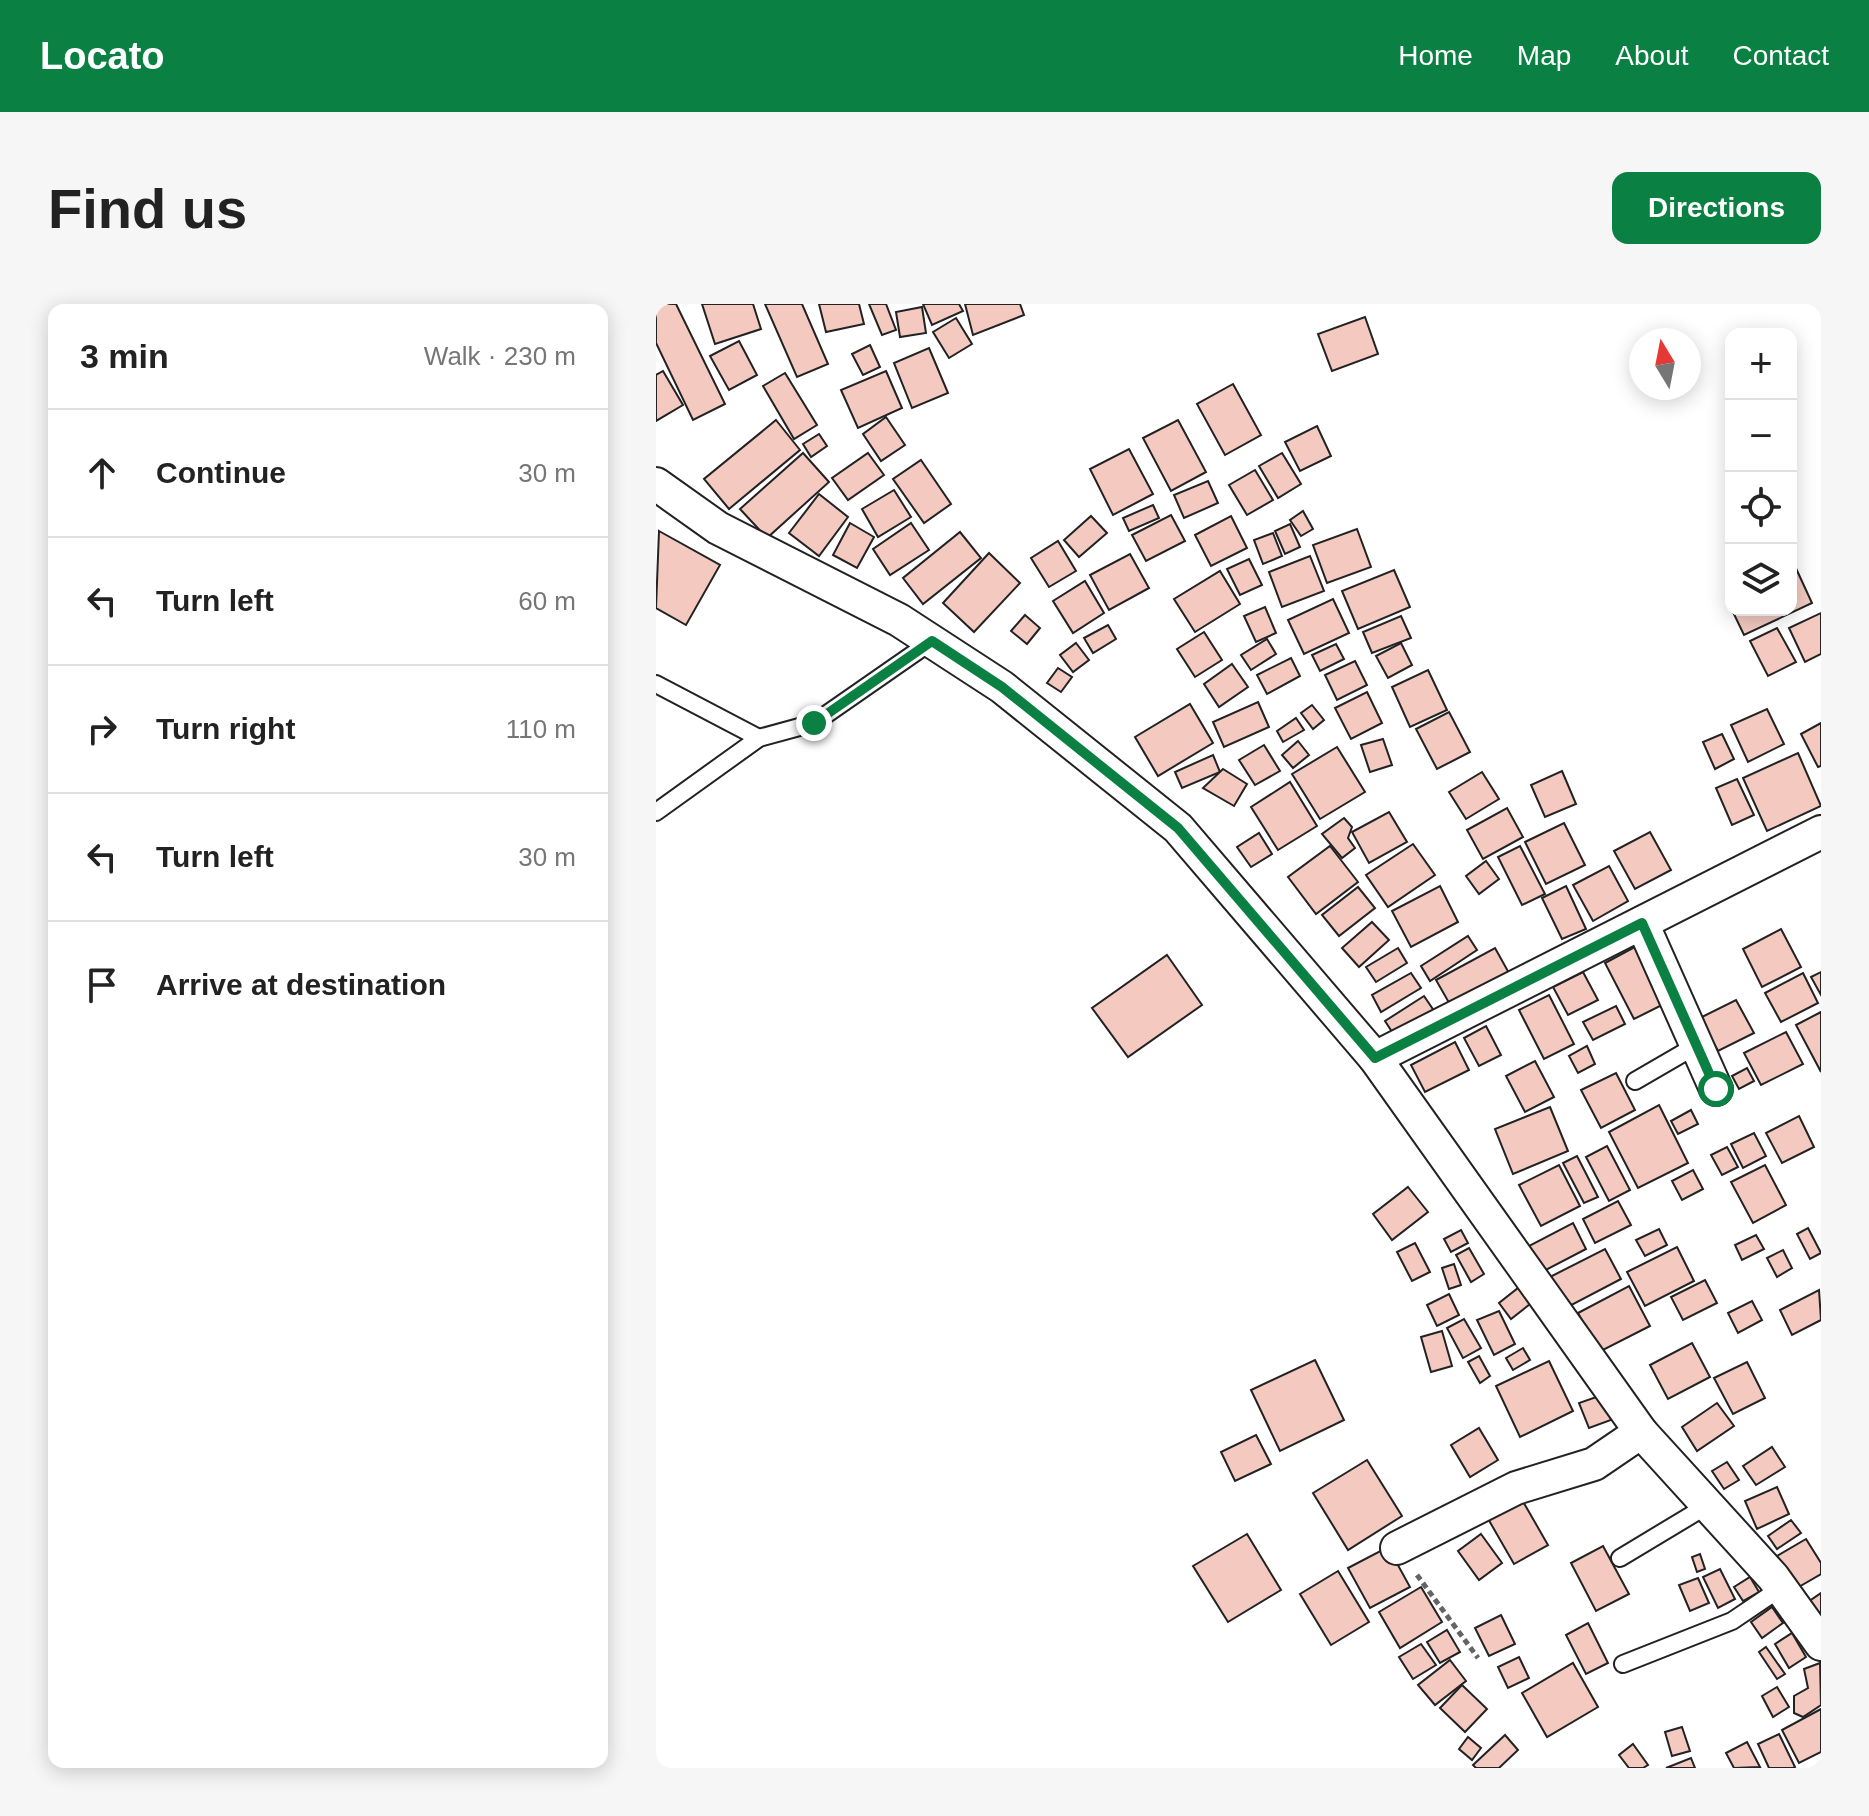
<!DOCTYPE html>
<html lang="en">
<head>
<meta charset="utf-8">
<style>
	:root { --surface:#fff; --page:#f6f6f6; --text:#222; --muted:#767676; --line:#e0e0e0; --accent:#0b8043 }
	body { margin:0; font-family:Arial,sans-serif; background:var(--page); color:var(--text) }
	.controls { position:absolute; right:24px; top:24px; display:grid; overflow:hidden; border-radius:16px; box-shadow:0 4px 20px #0003 }
	.controls button { width:72px; height:72px; display:grid; place-items:center; padding:0; border:0; border-bottom:2px solid var(--line); background:var(--surface); color:var(--text); font:40px sans-serif }
	.compass { position:absolute; left:973px; top:24px; width:72px; height:72px; border-radius:50%; background:var(--surface); box-shadow:0 4px 20px #0003; rotate:350deg }
	.stop { position:absolute; width:24px; height:24px; margin:-18px; border:6px solid #0b8043; border-radius:50%; background:#fff }
	.stop.end { background:#0b8043; border-color:#fff; box-shadow:0 2px 8px #0008 }
	.list { margin:0; padding:0; list-style:none }
	h2 { display:flex; justify-content:space-between; align-items:center; height:104px; margin:0; padding:0 32px; font-size:34px }
	h2 small { font-size:26px; font-weight:400; color:var(--muted) }
	.list li { display:grid; grid-template-columns:52px 1fr auto; gap:24px; align-items:center; box-sizing:border-box; height:128px; padding:0 32px; border-top:2px solid var(--line) }
	.list b { display:block; font-size:30px; white-space:nowrap }
	.list em { font-size:26px; font-style:normal; color:var(--muted) }
	.icon { flex:none; width:44px; height:44px; fill:none; stroke:currentColor; stroke-width:2; stroke-linecap:round; stroke-linejoin:round }
	.map { position:relative; flex:none; width:1165px; height:1464px; overflow:hidden; border-radius:16px }
	header { display:flex; align-items:center; gap:48px; box-sizing:border-box; height:112px; padding:0 40px; background:var(--accent); color:#fff }
	header strong { font-size:38px }
	nav { display:flex; gap:44px; margin-inline-start:auto; font-size:28px }
	.intro { display:flex; align-items:center; justify-content:space-between; box-sizing:border-box; height:192px; padding:0 48px }
	h1 { margin:0; font-size:56px }
	.button { padding:20px 36px; border-radius:16px; background:var(--accent); color:#fff; font-size:28px; font-weight:700 }
	main { display:flex; gap:48px; padding:0 48px }
	aside { flex:1; background:var(--surface); border-radius:16px; box-shadow:0 4px 20px #0003 }
	.map>svg:first-child { display:block }
	.building { fill:#f3c9c0; stroke:#222; stroke-width:2 }
	.lines { fill:none; stroke-linecap:round; stroke-linejoin:round }
	.lane-casing { stroke:#222; stroke-width:20 }
	.street-casing { stroke:#222; stroke-width:36 }
	.path { stroke:#646464; stroke-width:5; stroke-dasharray:6 4; stroke-linecap:butt }
	.lane { stroke:#fff; stroke-width:16 }
	.street { stroke:#fff; stroke-width:32 }
	.route { stroke:#0b8043; stroke-width:10 }
</style>
</head>
<body>
<header>
<strong>Locato</strong>
<nav><a>Home</a><a>Map</a><a>About</a><a>Contact</a></nav>
</header>
<div class="intro"><h1>Find us</h1><a class="button">Directions</a></div>
<main>
<aside>
<h2>3 min<small>Walk · 230 m</small></h2>
<ul class="list">
<li><svg class="icon" aria-label="ahead" viewBox="0 0 24 24"><path d="M12 20V5M6 11l6-6 6 6"/></svg><div><b>Continue</b></div><em>30 m</em></li>
<li><svg class="icon" aria-label="left" viewBox="0 0 24 24"><path d="M17 20v-9H6M10 6l-5 5 5 5"/></svg><div><b>Turn left</b></div><em>60 m</em></li>
<li><svg class="icon" aria-label="right" viewBox="0 0 24 24"><path d="M7 20v-9h11M14 6l5 5-5 5"/></svg><div><b>Turn right</b></div><em>110 m</em></li>
<li><svg class="icon" aria-label="left" viewBox="0 0 24 24"><path d="M17 20v-9H6M10 6l-5 5 5 5"/></svg><div><b>Turn left</b></div><em>30 m</em></li>
<li><svg class="icon" aria-label="arrive" viewBox="0 0 24 24"><path d="M6 21V4h12l-3 4 3 4H6"/></svg><div><b>Arrive at destination</b></div></li>
</ul>
</aside>
<div class="map">
<svg width="1165" height="1464" viewBox="0 0 1165 1464">
	<rect width="100%" height="100%" fill="#fff"/>
	<g class="building">
		<polygon points="0,0 20,0 69,100 37,116 0,39"/>
		<polygon points="46,0 97,0 105,25 59,40"/>
		<polygon points="109,0 146,0 172,60 141,73"/>
		<polygon points="163,0 203,0 208,20 170,28"/>
		<polygon points="213,0 230,0 240,26 226,31"/>
		<polygon points="267,0 303,0 307,7 276,21"/>
		<polygon points="309,0 364,0 368,11 317,31"/>
		<polygon points="266,3 270,29 244,33 240,8"/>
		<polygon points="709,13 722,50 676,67 662,30"/>
		<polygon points="300,14 316,40 293,54 277,28"/>
		<polygon points="83,37 101,71 73,86 54,52"/>
		<polygon points="214,41 224,63 207,71 196,50"/>
		<polygon points="273,44 292,89 256,104 238,59"/>
		<polygon points="7,67 27,101 0,117 0,71"/>
		<polygon points="230,67 246,104 202,124 185,86"/>
		<polygon points="129,69 161,121 138,135 107,82"/>
		<polygon points="577,80 605,131 569,151 541,100"/>
		<polygon points="230,113 249,141 225,157 207,130"/>
		<polygon points="120,116 144,146 73,205 48,175"/>
		<polygon points="522,116 550,168 515,187 487,134"/>
		<polygon points="661,122 675,152 644,167 629,138"/>
		<polygon points="163,130 171,142 155,153 147,140"/>
		<polygon points="473,145 497,190 457,211 434,165"/>
		<polygon points="147,149 173,178 111,234 84,205"/>
		<polygon points="212,149 228,171 192,196 176,174"/>
		<polygon points="626,149 645,180 622,194 603,162"/>
		<polygon points="265,156 295,200 268,219 237,175"/>
		<polygon points="599,166 617,196 591,211 573,181"/>
		<polygon points="552,177 562,199 528,214 518,191"/>
		<polygon points="238,186 255,213 222,233 206,205"/>
		<polygon points="163,190 192,213 163,252 133,229"/>
		<polygon points="497,201 503,214 473,227 467,214"/>
		<polygon points="647,207 657,225 645,232 634,216"/>
		<polygon points="515,211 529,237 490,257 476,231"/>
		<polygon points="435,212 451,229 423,253 408,236"/>
		<polygon points="575,212 591,244 555,262 539,231"/>
		<polygon points="194,219 218,233 201,264 177,251"/>
		<polygon points="255,219 273,246 234,271 217,245"/>
		<polygon points="634,220 644,243 629,250 619,227"/>
		<polygon points="701,225 715,263 671,279 657,241"/>
		<polygon points="3,227 64,261 30,321 0,304"/>
		<polygon points="304,228 325,254 267,300 247,274"/>
		<polygon points="617,229 626,252 607,260 598,236"/>
		<polygon points="402,237 420,267 393,283 375,254"/>
		<polygon points="333,249 364,279 318,328 287,299"/>
		<polygon points="474,250 493,284 453,306 434,271"/>
		<polygon points="654,252 668,287 626,303 613,268"/>
		<polygon points="593,255 606,281 584,291 571,265"/>
		<polygon points="1138,260 1156,299 1088,331 1076,306 1135,306"/>
		<polygon points="738,266 754,303 702,325 686,287"/>
		<polygon points="564,267 584,300 539,328 518,295"/>
		<polygon points="429,277 448,309 417,329 397,297"/>
		<polygon points="677,295 693,329 648,350 632,316"/>
		<polygon points="609,303 620,329 600,338 588,312"/>
		<polygon points="1165,309 1165,350 1149,358 1133,324"/>
		<polygon points="369,311 384,324 371,340 355,327"/>
		<polygon points="745,312 755,334 716,349 707,328"/>
		<polygon points="452,321 460,335 437,349 428,334"/>
		<polygon points="1121,324 1140,358 1112,372 1094,337"/>
		<polygon points="548,328 566,356 539,373 521,345"/>
		<polygon points="611,335 620,350 595,366 585,351"/>
		<polygon points="420,339 433,356 417,368 404,351"/>
		<polygon points="745,339 756,361 732,374 720,352"/>
		<polygon points="680,340 688,355 664,367 656,351"/>
		<polygon points="635,354 644,372 611,390 601,371"/>
		<polygon points="699,357 711,381 681,396 669,371"/>
		<polygon points="576,360 592,383 563,403 548,380"/>
		<polygon points="402,364 416,373 405,388 391,379"/>
		<polygon points="772,366 791,406 754,423 736,383"/>
		<polygon points="711,388 726,419 695,435 679,404"/>
		<polygon points="602,398 613,423 568,443 557,418"/>
		<polygon points="534,400 557,439 502,472 479,433"/>
		<polygon points="656,401 668,416 657,425 645,409"/>
		<polygon points="1111,405 1128,440 1092,458 1075,421"/>
		<polygon points="793,408 814,448 781,465 760,425"/>
		<polygon points="640,414 648,426 627,438 621,427"/>
		<polygon points="1165,419 1165,462 1162,463 1145,430"/>
		<polygon points="1066,430 1078,455 1059,465 1047,438"/>
		<polygon points="727,435 736,461 714,468 705,441"/>
		<polygon points="642,437 653,451 637,464 626,451"/>
		<polygon points="608,441 624,467 599,481 583,456"/>
		<polygon points="681,443 709,488 664,515 636,470"/>
		<polygon points="1142,449 1165,502 1111,527 1087,474"/>
		<polygon points="557,451 564,468 526,484 519,468"/>
		<polygon points="567,465 591,480 578,502 547,484"/>
		<polygon points="906,467 920,500 889,513 875,481"/>
		<polygon points="826,468 843,495 810,515 793,488"/>
		<polygon points="1081,475 1098,511 1076,521 1060,484"/>
		<polygon points="634,478 661,522 622,546 595,503"/>
		<polygon points="851,504 867,533 827,555 811,526"/>
		<polygon points="733,508 751,538 713,559 696,528"/>
		<polygon points="688,514 696,523 692,534 699,544 686,554 666,530"/>
		<polygon points="908,519 929,561 890,580 869,538"/>
		<polygon points="994,528 1015,566 979,585 958,547"/>
		<polygon points="603,529 616,550 595,563 581,543"/>
		<polygon points="757,540 779,571 732,603 710,571"/>
		<polygon points="674,542 702,578 660,610 632,573"/>
		<polygon points="864,542 889,590 866,601 842,553"/>
		<polygon points="830,557 843,575 823,590 810,572"/>
		<polygon points="953,562 972,597 937,617 917,581"/>
		<polygon points="784,582 802,618 755,643 736,607"/>
		<polygon points="910,582 930,625 906,635 886,594"/>
		<polygon points="702,583 719,604 683,632 666,611"/>
		<polygon points="716,618 733,636 703,663 686,644"/>
		<polygon points="1125,625 1145,663 1106,683 1087,645"/>
		<polygon points="812,632 821,646 774,677 765,662"/>
		<polygon points="988,638 1018,695 978,715 949,659"/>
		<polygon points="742,644 751,659 720,678 710,663"/>
		<polygon points="839,644 858,678 800,711 780,676"/>
		<polygon points="511,651 546,701 472,753 436,704"/>
		<polygon points="927,668 942,696 912,711 897,683"/>
		<polygon points="1165,668 1165,691 1155,673"/>
		<polygon points="755,669 765,684 725,708 716,691"/>
		<polygon points="1147,669 1162,699 1125,718 1109,689"/>
		<polygon points="893,691 918,740 888,755 863,706"/>
		<polygon points="768,692 785,717 742,737 729,717"/>
		<polygon points="1080,696 1098,729 1062,747 1044,714"/>
		<polygon points="960,702 969,720 937,736 927,718"/>
		<polygon points="1165,708 1165,768 1140,721"/>
		<polygon points="830,722 845,751 823,762 808,734"/>
		<polygon points="1130,728 1147,760 1105,781 1088,749"/>
		<polygon points="799,738 813,766 769,788 755,761"/>
		<polygon points="931,742 939,760 922,769 913,752"/>
		<polygon points="879,757 898,793 869,808 850,772"/>
		<polygon points="1091,764 1098,777 1083,785 1076,772"/>
		<polygon points="960,769 979,806 945,824 925,786"/>
		<polygon points="1003,801 1032,859 982,884 953,828"/>
		<polygon points="894,803 912,847 857,870 839,825"/>
		<polygon points="1035,806 1042,820 1022,830 1015,817"/>
		<polygon points="1143,812 1158,843 1126,859 1110,829"/>
		<polygon points="1098,829 1110,852 1087,864 1075,840"/>
		<polygon points="951,842 974,886 953,897 930,853"/>
		<polygon points="1071,843 1082,863 1066,871 1055,851"/>
		<polygon points="921,852 942,893 928,899 907,859"/>
		<polygon points="903,861 924,902 885,922 863,881"/>
		<polygon points="1109,861 1130,901 1097,919 1075,878"/>
		<polygon points="1037,866 1047,885 1026,896 1016,877"/>
		<polygon points="752,883 772,908 736,936 717,910"/>
		<polygon points="962,897 975,921 939,939 927,915"/>
		<polygon points="917,919 930,945 882,970 869,944"/>
		<polygon points="1152,924 1165,949 1154,955 1141,930"/>
		<polygon points="1003,925 1011,941 989,952 980,936"/>
		<polygon points="805,926 812,939 795,948 788,935"/>
		<polygon points="1100,931 1108,945 1086,956 1079,941"/>
		<polygon points="759,939 774,968 756,977 741,948"/>
		<polygon points="1021,943 1038,977 989,1002 971,968"/>
		<polygon points="813,944 828,970 815,978 800,951"/>
		<polygon points="949,945 965,975 906,1006 890,975"/>
		<polygon points="1127,946 1136,964 1121,973 1111,954"/>
		<polygon points="798,960 805,981 793,985 786,964"/>
		<polygon points="1049,976 1061,999 1027,1016 1015,993"/>
		<polygon points="973,982 994,1022 943,1048 922,1009"/>
		<polygon points="862,984 874,1000 855,1015 843,999"/>
		<polygon points="1163,986 1165,1016 1136,1031 1124,1006"/>
		<polygon points="793,990 803,1011 781,1022 771,1001"/>
		<polygon points="1096,997 1106,1016 1082,1029 1072,1009"/>
		<polygon points="843,1007 859,1040 838,1051 821,1016"/>
		<polygon points="808,1015 825,1044 807,1054 791,1024"/>
		<polygon points="786,1027 796,1062 775,1068 765,1033"/>
		<polygon points="1036,1039 1054,1073 1012,1095 994,1061"/>
		<polygon points="867,1044 874,1056 857,1066 850,1054"/>
		<polygon points="823,1052 834,1072 824,1079 812,1058"/>
		<polygon points="659,1056 688,1116 624,1147 595,1086"/>
		<polygon points="893,1057 917,1107 864,1133 840,1082"/>
		<polygon points="1091,1058 1109,1094 1077,1110 1058,1074"/>
		<polygon points="946,1091 955,1116 933,1124 923,1099"/>
		<polygon points="1061,1099 1078,1122 1041,1147 1026,1123"/>
		<polygon points="823,1124 842,1156 814,1173 795,1141"/>
		<polygon points="600,1131 615,1160 579,1177 565,1148"/>
		<polygon points="1116,1143 1129,1163 1100,1181 1087,1162"/>
		<polygon points="711,1156 746,1212 692,1246 657,1189"/>
		<polygon points="1071,1158 1083,1176 1068,1185 1056,1167"/>
		<polygon points="1121,1183 1133,1210 1101,1225 1089,1197"/>
		<polygon points="861,1187 892,1241 858,1260 827,1206"/>
		<polygon points="1135,1216 1145,1229 1121,1245 1112,1232"/>
		<polygon points="591,1230 625,1286 572,1318 537,1262"/>
		<polygon points="825,1230 846,1259 823,1276 802,1247"/>
		<polygon points="1150,1235 1165,1259 1165,1270 1141,1284 1121,1252"/>
		<polygon points="947,1242 973,1290 940,1307 915,1259"/>
		<polygon points="732,1243 754,1283 714,1304 692,1264"/>
		<polygon points="1044,1250 1049,1265 1041,1268 1036,1253"/>
		<polygon points="1064,1265 1079,1295 1062,1304 1047,1273"/>
		<polygon points="682,1267 713,1318 675,1341 644,1290"/>
		<polygon points="1094,1273 1103,1288 1087,1297 1078,1283"/>
		<polygon points="1042,1274 1053,1299 1034,1307 1023,1281"/>
		<polygon points="765,1283 786,1318 744,1344 723,1308"/>
		<polygon points="1165,1289 1165,1322 1149,1300"/>
		<polygon points="1116,1303 1127,1319 1106,1334 1095,1318"/>
		<polygon points="845,1311 859,1340 833,1352 819,1324"/>
		<polygon points="932,1319 952,1359 930,1370 910,1331"/>
		<polygon points="791,1326 804,1348 784,1359 771,1338"/>
		<polygon points="1136,1329 1150,1353 1133,1364 1119,1340"/>
		<polygon points="765,1340 780,1361 757,1375 743,1353"/>
		<polygon points="1110,1343 1129,1370 1121,1375 1103,1348"/>
		<polygon points="863,1353 873,1374 852,1384 842,1363"/>
		<polygon points="794,1356 810,1377 779,1401 762,1381"/>
		<polygon points="917,1359 942,1403 891,1433 866,1389"/>
		<polygon points="1164,1359 1165,1401 1147,1413 1138,1409 1138,1392 1152,1384 1148,1365"/>
		<polygon points="806,1381 831,1405 809,1428 784,1404"/>
		<polygon points="1121,1383 1133,1403 1117,1413 1106,1392"/>
		<polygon points="1165,1405 1165,1448 1143,1459 1126,1426"/>
		<polygon points="1026,1423 1034,1447 1016,1452 1009,1428"/>
		<polygon points="1123,1430 1139,1463 1137,1464 1113,1464 1102,1440"/>
		<polygon points="849,1431 862,1446 843,1464 820,1464 817,1461"/>
		<polygon points="812,1433 825,1444 816,1456 803,1445"/>
		<polygon points="1091,1438 1104,1463 1078,1464 1070,1449"/>
		<polygon points="977,1440 992,1461 987,1464 973,1464 963,1451"/>
		<polygon points="1035,1454 1039,1464 1010,1464"/>
	</g>
	<g class="lines">
		<g class="lane-casing">
			<g id="lane">
				<polyline points="0,380 103,434"/>
				<polyline points="0,508 103,434 158,419 276,337"/>
				<polyline points="979,777 1041,741"/>
				<polyline points="964,1254 1052,1201"/>
				<polyline points="967,1360 1076,1317 1125,1284"/>
			</g>
		</g>
		<g class="street-casing">
			<g id="street">
				<polyline points="0,180 62,224 243,316 346,383 522,524 719,754 985,1128 1117,1273 1165,1340"/>
				<polyline points="986,619 1060,785"/>
				<polyline points="719,754 1165,528"/>
				<polyline points="741,1244 860,1184 938,1160 985,1128"/>
			</g>
		</g>
		<polyline class="path" points="761,1271 822,1354"/>
		<use href="#lane" class="lane"/>
		<use href="#street" class="street"/>
	</g>
	<g class="lines">
		<polyline class="route" points="158,419 276,337 346,383 522,524 719,754 986,619 1060,785"/>
	</g>
</svg>
<div class="controls">
<button>+</button>
<button>−</button>
<button><svg class="icon" aria-label="locate" viewBox="0 0 24 24"><circle cx="12" cy="12" r="6"/><path d="M12 2v4M12 18v4M2 12h4M18 12h4"/></svg></button>
<button><svg class="icon" aria-label="layers" viewBox="0 0 24 24"><path d="M12 4l9 5-9 5-9-5zM3 14l9 5 9-5"/></svg></button>
</div>
<svg class="compass" viewBox="-18 -18 36 36"><path d="M0-13l5 13h-10z" fill="#e53935"/><path d="M0 13l5-13h-10z" fill="#767676"/></svg>
<div class="stop" style="left:1060px;top:785px"></div>
<div class="stop end" style="left:158px;top:419px"></div>
</div>
</main>
</body>
</html>
